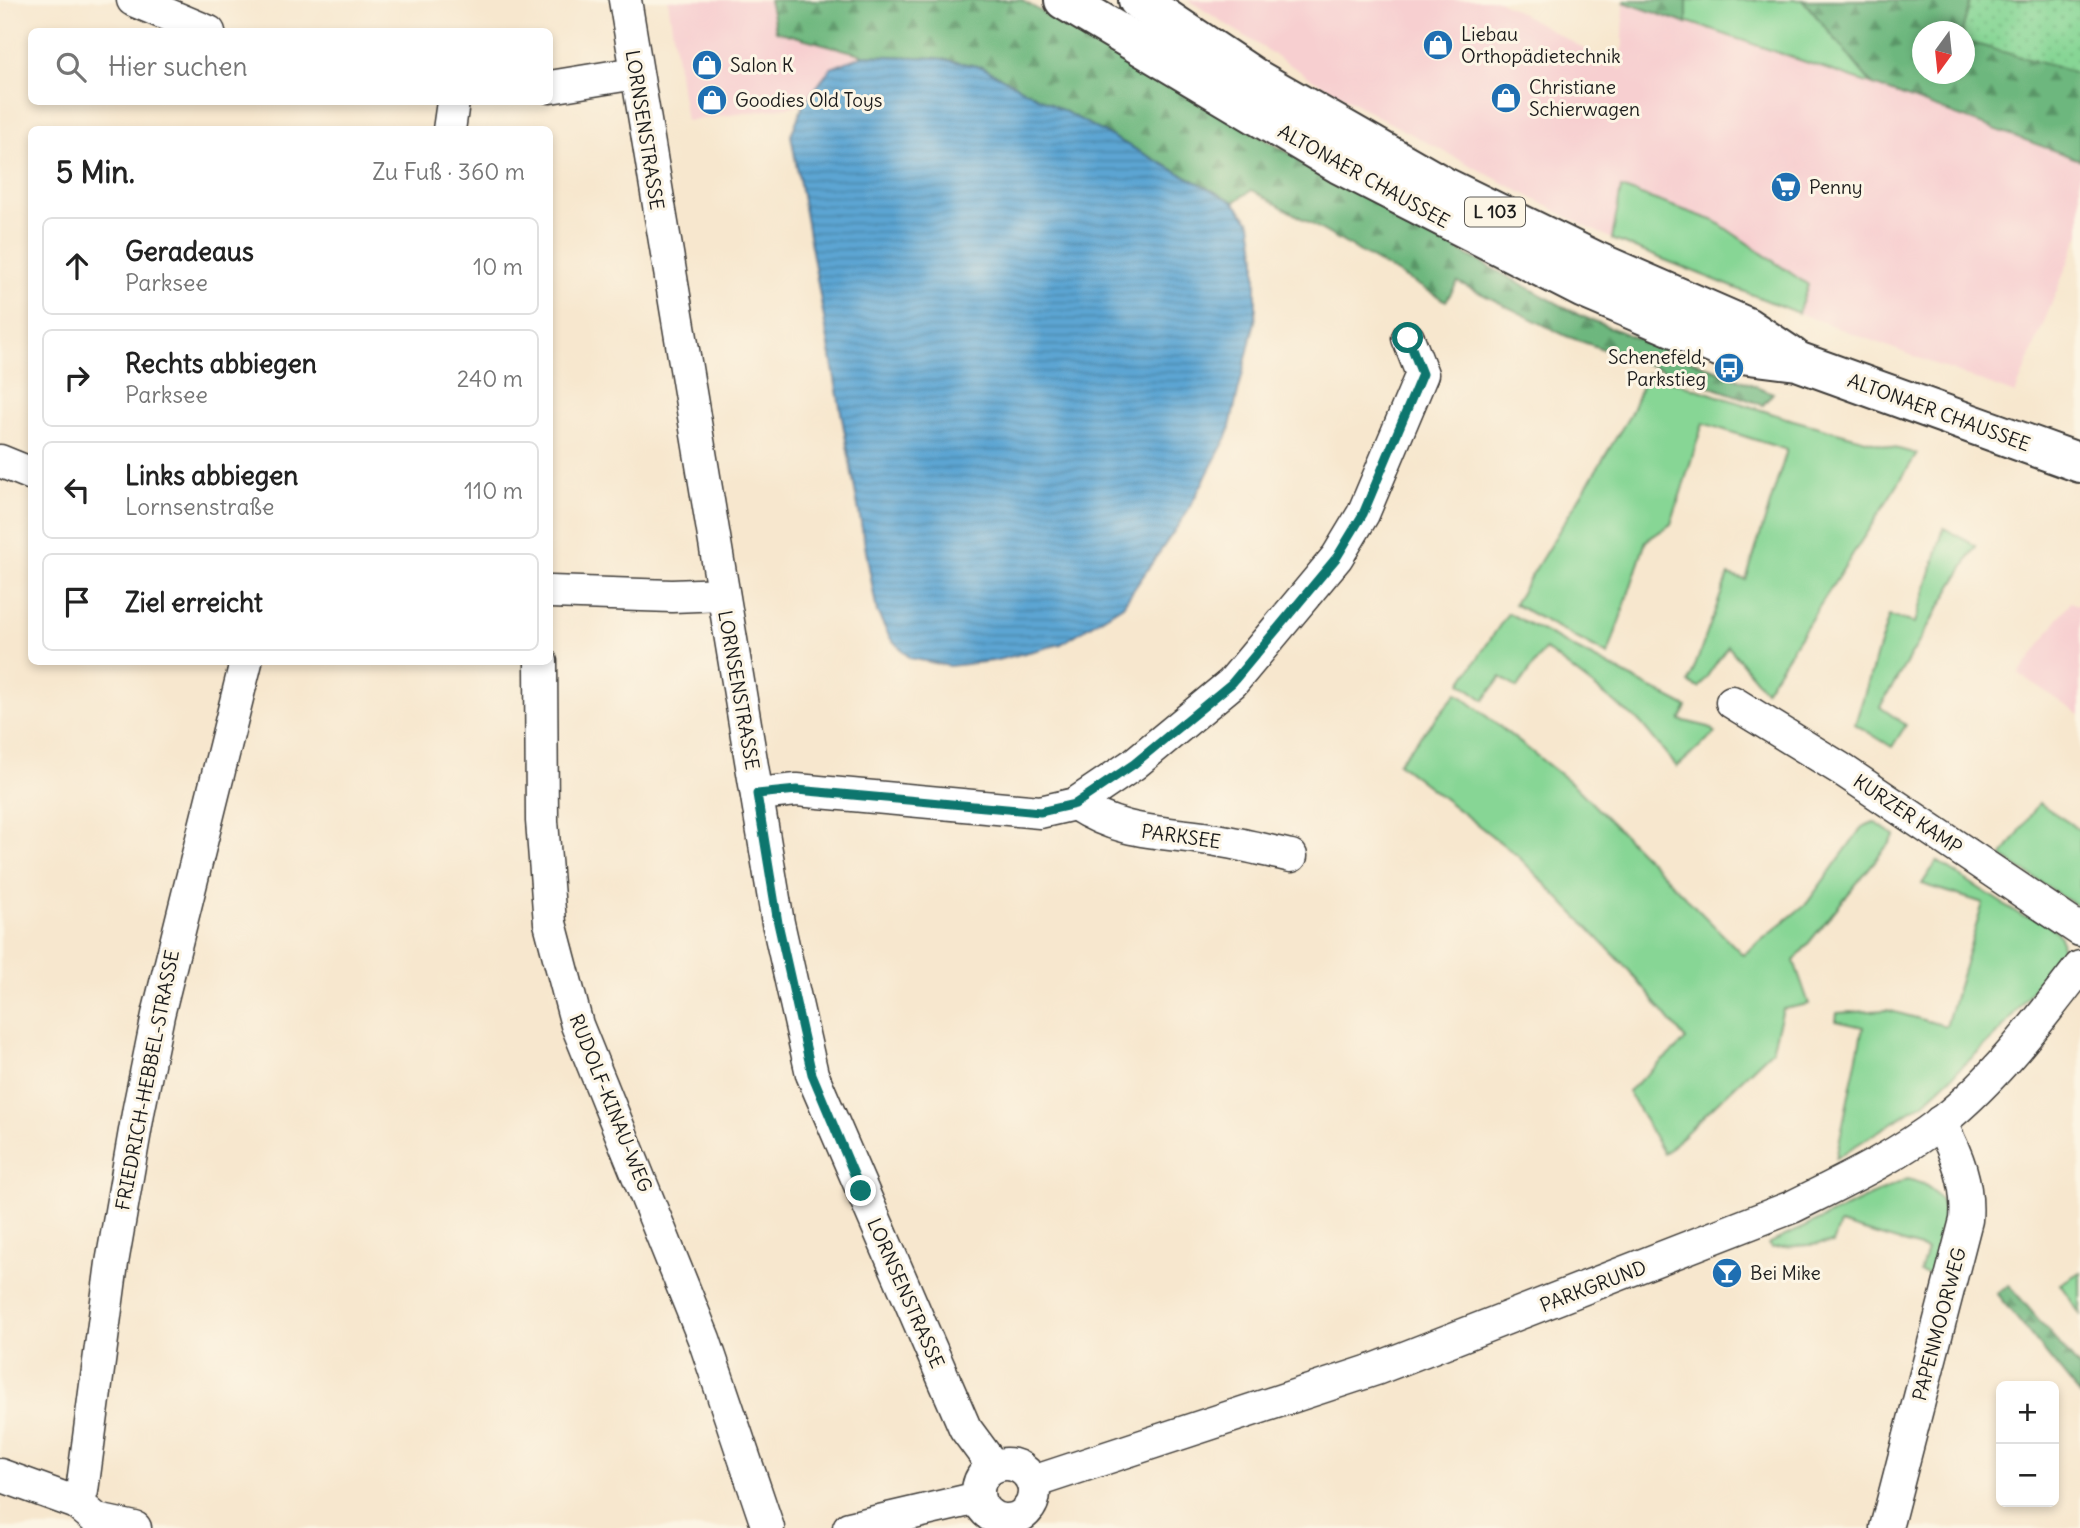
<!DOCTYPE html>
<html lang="de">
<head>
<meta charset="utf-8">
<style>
	:root { --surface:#fff; --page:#f2f2f2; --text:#222; --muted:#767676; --line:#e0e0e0 }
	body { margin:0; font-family:Delius,sans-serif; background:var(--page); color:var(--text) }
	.controls { position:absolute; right:21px; bottom:21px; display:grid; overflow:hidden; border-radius:10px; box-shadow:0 4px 10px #0003 }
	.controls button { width:63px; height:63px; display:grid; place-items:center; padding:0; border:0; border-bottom:2px solid var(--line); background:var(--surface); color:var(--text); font:35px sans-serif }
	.compass { position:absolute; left:1912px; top:21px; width:63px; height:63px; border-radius:50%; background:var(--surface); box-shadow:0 4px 10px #0003; rotate:195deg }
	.stop { position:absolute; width:21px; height:21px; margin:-16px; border:5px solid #0f766e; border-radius:50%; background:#fff }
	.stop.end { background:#0f766e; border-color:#fff; box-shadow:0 2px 7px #0008 }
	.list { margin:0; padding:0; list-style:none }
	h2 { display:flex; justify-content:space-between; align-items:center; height:91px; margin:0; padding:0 28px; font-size:30px }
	h2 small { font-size:23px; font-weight:400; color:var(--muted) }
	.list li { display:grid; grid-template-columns:46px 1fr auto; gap:21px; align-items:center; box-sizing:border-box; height:98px; margin:0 14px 14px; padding:0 14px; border:2px solid var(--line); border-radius:10px }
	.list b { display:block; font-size:26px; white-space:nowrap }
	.list p { margin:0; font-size:23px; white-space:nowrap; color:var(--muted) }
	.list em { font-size:23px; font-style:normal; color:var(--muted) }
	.icon { flex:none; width:38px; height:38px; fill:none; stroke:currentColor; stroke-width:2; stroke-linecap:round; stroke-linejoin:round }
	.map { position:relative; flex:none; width:2080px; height:1528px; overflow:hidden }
	.search { position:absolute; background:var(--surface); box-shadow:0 4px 10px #0003; left:28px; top:28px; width:525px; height:77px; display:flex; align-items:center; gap:18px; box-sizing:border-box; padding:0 24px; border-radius:10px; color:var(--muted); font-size:26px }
	.panel { position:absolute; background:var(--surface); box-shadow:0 4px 10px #0003; left:28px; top:126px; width:525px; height:539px; border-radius:10px }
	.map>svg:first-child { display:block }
	.built { fill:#f7cfd0 }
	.green { fill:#87d695; stroke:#527958; stroke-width:2 }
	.forest { fill:url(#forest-firs); stroke:#446a4d; stroke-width:2; fill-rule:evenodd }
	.park { fill:url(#park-dots); stroke:#527958; stroke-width:2 }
	.water { fill:url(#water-rules); stroke:#3c6078; stroke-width:2 }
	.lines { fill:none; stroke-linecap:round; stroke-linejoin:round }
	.minor-casing { stroke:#3d3a37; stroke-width:35 }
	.major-casing { stroke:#3d3a37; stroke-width:42 }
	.minor { stroke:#fff; stroke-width:32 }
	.major { stroke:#fff; stroke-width:38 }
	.route { stroke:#0f766e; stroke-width:9 }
	.labels { text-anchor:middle; stroke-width:6; stroke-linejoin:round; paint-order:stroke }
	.shield { fill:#fcf5e5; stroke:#5f5d58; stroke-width:2 }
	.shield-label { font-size:18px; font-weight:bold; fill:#1c1c1c }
	.poi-label { font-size:19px; fill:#1c1c1c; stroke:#fcf5e5; text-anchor:start }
	.street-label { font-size:19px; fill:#1c1c1c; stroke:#fcf5e5 }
</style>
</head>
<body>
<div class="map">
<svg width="2080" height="1528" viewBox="0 0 2080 1528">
	<defs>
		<pattern id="forest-firs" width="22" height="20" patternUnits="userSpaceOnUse" patternTransform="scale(1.75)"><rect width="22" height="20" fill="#6db77e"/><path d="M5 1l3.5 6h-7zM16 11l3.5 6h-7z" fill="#599466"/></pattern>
		<pattern id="park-dots" width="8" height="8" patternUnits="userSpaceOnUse" patternTransform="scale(1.75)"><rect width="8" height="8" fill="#87d695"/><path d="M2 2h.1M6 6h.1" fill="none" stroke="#74b780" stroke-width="1.8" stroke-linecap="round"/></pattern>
		<pattern id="water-rules" width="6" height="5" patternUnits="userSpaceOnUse" patternTransform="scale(1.75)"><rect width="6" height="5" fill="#5ca5d3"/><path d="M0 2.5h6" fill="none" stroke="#4b86aa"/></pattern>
	</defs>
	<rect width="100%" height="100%" fill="#fcf5e5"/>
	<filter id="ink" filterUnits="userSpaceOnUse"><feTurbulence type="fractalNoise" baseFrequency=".0143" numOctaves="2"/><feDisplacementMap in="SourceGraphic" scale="14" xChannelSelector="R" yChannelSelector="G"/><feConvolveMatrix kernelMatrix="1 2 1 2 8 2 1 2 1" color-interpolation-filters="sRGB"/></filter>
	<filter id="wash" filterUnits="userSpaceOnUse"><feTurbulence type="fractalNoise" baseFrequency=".00686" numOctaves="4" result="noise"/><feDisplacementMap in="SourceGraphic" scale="28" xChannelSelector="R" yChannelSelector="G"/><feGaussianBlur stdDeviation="1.57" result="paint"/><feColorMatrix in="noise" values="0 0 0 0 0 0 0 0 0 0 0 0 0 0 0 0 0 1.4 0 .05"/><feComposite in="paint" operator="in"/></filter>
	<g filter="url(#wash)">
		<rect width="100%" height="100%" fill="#f7e7ce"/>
		<g class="built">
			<polygon points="668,0 769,0 776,31 864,55 831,68 803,105 686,121"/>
			<polygon points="1188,0 1498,0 1622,70 1624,2 1873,85 2080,160 2080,233 2015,394 1798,313 1808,285 1621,189 1612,239 1587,227 1377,116 1309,77"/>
			<polygon points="2070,602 2080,606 2080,715 2019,674"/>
		</g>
		<g class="green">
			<polygon points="1624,0 1803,0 1873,85"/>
			<polygon points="1621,188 1715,221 1808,285 1798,313 1612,239"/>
			<polygon points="1647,373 1786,418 1917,454 1765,691 1728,646 1699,688 1689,683 1728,575 1746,580 1787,450 1703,423 1671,524 1646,541 1608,655 1514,604 1630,415"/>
			<polygon points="1944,528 1976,546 1880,707 1906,725 1892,747 1855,724 1889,616 1915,623"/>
			<polygon points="1508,613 1687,707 1680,720 1709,727 1715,733 1677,767 1641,723 1545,649 1517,688 1501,677 1484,700 1461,683"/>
			<polygon points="1457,693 1575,786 1743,955 1807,903 1862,827 1874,822 1895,836 1794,961 1809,1004 1783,1009 1772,1050 1664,1154 1628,1091 1686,1040 1627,968 1518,856 1398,763"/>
			<polygon points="2039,803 2080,830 2080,908 2002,857"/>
			<path d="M1937,861L2022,916C2043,918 2068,930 2060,955L2000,1031L1925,1102L1836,1158L1863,1027L1836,1021L1837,1013L1887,1010L1946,1026L1983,903L1922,884Z"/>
			<path d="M1907,1179C1963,1191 1943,1237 1933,1276L1920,1272L1927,1250L1840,1224L1833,1243L1771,1248L1768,1244Z"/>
			<polygon points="2080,1272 2080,1314 2060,1284"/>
		</g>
		<g class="forest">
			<polygon points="769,0 1021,0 1471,257 1579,315 1773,393 1763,405 1566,336 1458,282 1446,301 1252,190 1234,202 982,67 937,58 864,55 776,31"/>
			<polygon points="1624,0 1687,0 1687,24 1624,2"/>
			<path d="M1803,0H2080V160L1873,85ZM1923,32H1965V74H1923Z"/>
			<polygon points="2009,1285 2080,1368 2080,1395 1996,1293"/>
		</g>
		<polygon class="park" points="1971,0 2080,0 2080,74 1965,41 1962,31"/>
		<polygon class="water" points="864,55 937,58 982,67 1234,202 1251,223 1256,258 1256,317 1228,435 1186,514 1123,605 1061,644 993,661 949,666 910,658 890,638 877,612 791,135 803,105 831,68"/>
	</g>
	<g filter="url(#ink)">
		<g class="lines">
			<g class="minor-casing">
				<g id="minor">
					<polyline points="133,0 209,32"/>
					<polyline points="625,0 778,923 812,1074 965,1428 993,1466"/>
					<polyline points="550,87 636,73"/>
					<polyline points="449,130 453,102"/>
					<polyline points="0,461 32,474"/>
					<polyline points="550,592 672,596 723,594"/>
					<polyline points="541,662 542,821 550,923 577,1025 704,1339 768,1528"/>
					<polyline points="1732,702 1841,769 2080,930"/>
					<polyline points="757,794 797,790 1040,812 1075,804 1134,764 1232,683 1337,557 1363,514 1422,374 1408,338"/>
					<path d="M1075,804C1124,836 1166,831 1222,841C1245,845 1268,851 1291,856"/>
					<circle cx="1006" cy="1492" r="28"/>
					<polyline points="0,1475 77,1503 97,1520 135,1528"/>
					<path d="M1033,1482L1376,1369L1792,1207C1842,1182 1896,1157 1941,1122C1995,1079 2038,1022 2080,967"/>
					<polyline points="77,1503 82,1491 112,1263 139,1108 158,1015 246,662"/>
					<polyline points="849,1528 978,1498"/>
					<path d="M1886,1528L1966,1220C1969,1183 1957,1155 1940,1122"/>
				</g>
			</g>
			<g class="major-casing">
				<g id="major">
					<polyline points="1064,0 1339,164 1584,289 1733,353 1797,361 2080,463"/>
					<polyline points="1138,0 1258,80 1443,186 1598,262 1747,327 1792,357"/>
				</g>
			</g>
			<use href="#minor" class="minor"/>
			<use href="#major" class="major"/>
		</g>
	</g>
	<g class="lines" filter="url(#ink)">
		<polyline class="route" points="861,1191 812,1074 778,923 757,794 797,790 1040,812 1075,804 1134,764 1232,683 1337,557 1363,514 1422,374 1408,338"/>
	</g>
	<defs>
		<g id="shop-disc" transform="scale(1.575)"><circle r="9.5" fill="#1f6fb2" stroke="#fcf5e5"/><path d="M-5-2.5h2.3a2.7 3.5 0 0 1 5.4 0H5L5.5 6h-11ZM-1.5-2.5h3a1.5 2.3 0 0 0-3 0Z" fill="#fff"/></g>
		<g id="supermarket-disc" transform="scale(1.575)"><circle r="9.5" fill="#1f6fb2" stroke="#fcf5e5"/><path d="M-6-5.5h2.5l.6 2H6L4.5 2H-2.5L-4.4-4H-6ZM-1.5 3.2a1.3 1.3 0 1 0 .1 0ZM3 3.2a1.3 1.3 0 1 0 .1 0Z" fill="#fff"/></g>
		<g id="bus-disc" transform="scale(1.575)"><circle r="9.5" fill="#1f6fb2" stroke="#fcf5e5"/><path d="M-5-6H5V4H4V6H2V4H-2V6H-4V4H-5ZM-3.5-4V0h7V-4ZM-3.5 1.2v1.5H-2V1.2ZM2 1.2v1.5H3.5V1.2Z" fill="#fff"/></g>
		<g id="bar-disc" transform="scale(1.575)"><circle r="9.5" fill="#1f6fb2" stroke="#fcf5e5"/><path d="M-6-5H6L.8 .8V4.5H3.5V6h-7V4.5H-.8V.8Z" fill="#fff"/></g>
	</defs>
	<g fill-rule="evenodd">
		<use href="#shop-disc" x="1438" y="45"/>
		<use href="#shop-disc" x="707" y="65"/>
		<use href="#shop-disc" x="1506" y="98"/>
		<use href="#shop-disc" x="712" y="100"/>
		<use href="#supermarket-disc" x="1786" y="187"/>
		<use href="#bus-disc" x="1729" y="368"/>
		<use href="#bar-disc" x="1727" y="1273"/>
	</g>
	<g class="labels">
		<rect class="shield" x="1465" y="197.5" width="60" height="29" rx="5"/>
		<g class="shield-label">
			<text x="1495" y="218">L 103</text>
		</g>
		<g class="poi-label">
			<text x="1461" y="41">Liebau<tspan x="1461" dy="22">Orthopädietechnik</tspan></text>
			<text x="730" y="72">Salon K</text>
			<text x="1529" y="94">Christiane<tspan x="1529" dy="22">Schierwagen</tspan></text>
			<text x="735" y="107">Goodies Old Toys</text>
			<text x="1809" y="194">Penny</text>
			<text x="1706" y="364" text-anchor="end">Schenefeld,<tspan x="1706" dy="22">Parkstieg</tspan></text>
			<text x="1750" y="1280">Bei Mike</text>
		</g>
		<g class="street-label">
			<text transform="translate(645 130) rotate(81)" y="7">LORNSENSTRASSE</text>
			<text transform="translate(1364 176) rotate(29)" y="7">ALTONAER CHAUSSEE</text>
			<text transform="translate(1939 412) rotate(20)" y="7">ALTONAER CHAUSSEE</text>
			<text transform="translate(739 690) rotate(80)" y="7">LORNSENSTRASSE</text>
			<text transform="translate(1908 814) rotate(34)" y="7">KURZER KAMP</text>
			<text transform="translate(1181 836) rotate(8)" y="7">PARKSEE</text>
			<text transform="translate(147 1080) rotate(-79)" y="7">FRIEDRICH-HEBBEL-STRASSE</text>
			<text transform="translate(611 1103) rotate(68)" y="7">RUDOLF-KINAU-WEG</text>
			<text transform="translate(1593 1286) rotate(-21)" y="7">PARKGRUND</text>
			<text transform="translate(906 1293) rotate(66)" y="7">LORNSENSTRASSE</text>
			<text transform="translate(1939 1324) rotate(-75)" y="7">PAPENMOORWEG</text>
		</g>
	</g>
</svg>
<div class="controls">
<button>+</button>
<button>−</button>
</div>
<svg class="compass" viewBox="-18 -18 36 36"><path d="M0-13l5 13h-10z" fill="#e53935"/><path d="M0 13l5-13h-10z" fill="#767676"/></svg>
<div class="stop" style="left:1408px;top:338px"></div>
<div class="stop end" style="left:861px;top:1191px"></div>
<div class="search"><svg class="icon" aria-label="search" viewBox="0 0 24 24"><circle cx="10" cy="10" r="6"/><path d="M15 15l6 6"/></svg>Hier suchen</div>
<section class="panel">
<h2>5 Min.<small>Zu Fuß · 360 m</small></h2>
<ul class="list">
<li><svg class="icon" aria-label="ahead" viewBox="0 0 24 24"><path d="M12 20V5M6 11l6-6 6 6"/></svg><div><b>Geradeaus</b><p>Parksee</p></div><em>10 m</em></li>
<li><svg class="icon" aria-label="right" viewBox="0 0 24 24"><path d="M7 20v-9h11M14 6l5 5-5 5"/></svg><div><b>Rechts abbiegen</b><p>Parksee</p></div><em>240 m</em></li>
<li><svg class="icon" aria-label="left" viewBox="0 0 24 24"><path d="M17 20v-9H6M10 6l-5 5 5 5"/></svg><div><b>Links abbiegen</b><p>Lornsenstraße</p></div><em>110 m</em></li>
<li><svg class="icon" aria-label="arrive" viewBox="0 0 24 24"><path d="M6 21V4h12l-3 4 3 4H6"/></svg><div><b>Ziel erreicht</b></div></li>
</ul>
</section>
</div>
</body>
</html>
